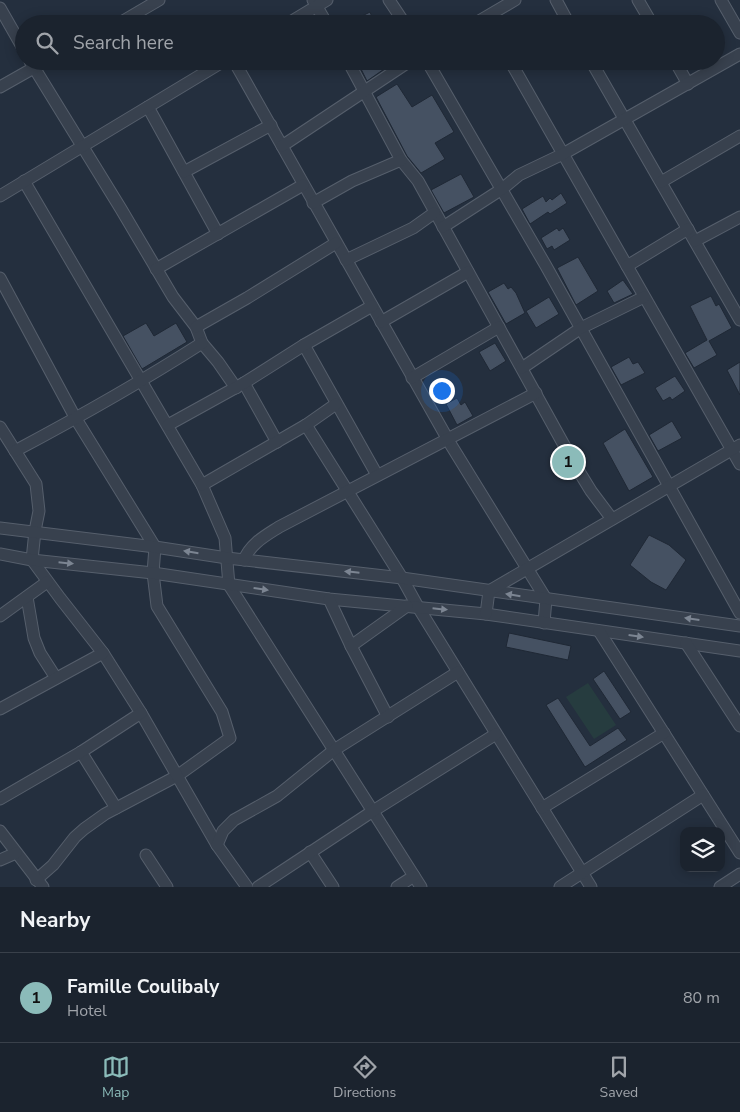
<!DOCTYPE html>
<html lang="en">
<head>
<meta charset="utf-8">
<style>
	:root { --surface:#1b232e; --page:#282f3a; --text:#f1f3f6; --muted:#a0a4aa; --line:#39404a; --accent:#8bbbb9 }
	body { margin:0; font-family:"Nunito Sans",sans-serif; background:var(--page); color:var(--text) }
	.controls { position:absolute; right:15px; bottom:15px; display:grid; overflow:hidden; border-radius:10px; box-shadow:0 2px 12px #0003 }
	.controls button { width:45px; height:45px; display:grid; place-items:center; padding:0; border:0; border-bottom:1px solid var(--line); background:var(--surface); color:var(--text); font:25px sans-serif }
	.you { position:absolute; left:441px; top:390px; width:18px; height:18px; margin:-12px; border:4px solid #fff; border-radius:50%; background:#1a73e8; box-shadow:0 0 0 8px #1a73e833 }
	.badge { display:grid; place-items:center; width:32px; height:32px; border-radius:50%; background:var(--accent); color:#111; font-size:16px; font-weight:700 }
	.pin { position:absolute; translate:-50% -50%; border:2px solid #fff; box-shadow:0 1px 5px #0006 }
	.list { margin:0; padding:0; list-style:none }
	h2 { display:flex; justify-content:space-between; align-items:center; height:65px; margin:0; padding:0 20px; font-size:21px }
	h2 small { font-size:16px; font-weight:400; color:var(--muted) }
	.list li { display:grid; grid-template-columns:32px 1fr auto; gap:15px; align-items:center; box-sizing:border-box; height:90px; padding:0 20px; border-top:1px solid var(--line) }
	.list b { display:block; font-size:19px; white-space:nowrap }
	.list p { margin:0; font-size:16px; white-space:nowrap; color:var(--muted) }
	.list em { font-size:16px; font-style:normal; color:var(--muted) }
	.icon { flex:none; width:28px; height:28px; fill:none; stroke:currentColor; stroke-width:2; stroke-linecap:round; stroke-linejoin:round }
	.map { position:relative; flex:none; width:740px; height:887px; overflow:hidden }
	.search { position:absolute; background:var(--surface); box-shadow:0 2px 12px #0003; left:15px; right:15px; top:15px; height:55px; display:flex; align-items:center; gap:12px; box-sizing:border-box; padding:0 18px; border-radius:28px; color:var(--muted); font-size:19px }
	.sheet { height:155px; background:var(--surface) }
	nav { display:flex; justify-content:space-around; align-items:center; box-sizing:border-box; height:70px; border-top:1px solid var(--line); background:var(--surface); font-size:14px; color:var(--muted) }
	nav a { display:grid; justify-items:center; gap:2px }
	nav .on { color:var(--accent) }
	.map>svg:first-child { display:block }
	.green { fill:#263c3f }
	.building { fill:#455162; stroke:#1f2835 }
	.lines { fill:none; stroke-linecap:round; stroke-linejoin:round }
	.minor-casing { stroke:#565f6c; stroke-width:13 }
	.minor { stroke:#38414e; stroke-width:11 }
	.oneway { fill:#7c8592 }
</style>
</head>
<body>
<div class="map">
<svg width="740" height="887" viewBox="0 0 740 887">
	<rect width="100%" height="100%" fill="#242f3e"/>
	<polygon class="green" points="588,683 616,725 594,739 566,697"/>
	<g class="building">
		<polygon points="370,12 375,24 346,24"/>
		<polygon points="357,61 388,61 390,65 367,81"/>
		<polygon points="397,84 412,107 432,95 454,132 435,143 445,159 421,173 407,156 376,97"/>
		<polygon points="461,174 474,197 444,213 431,190"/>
		<polygon points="561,193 567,203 550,214 548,212 530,224 522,209 543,196 546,202 550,198 552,200"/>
		<polygon points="557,228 559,231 563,228 570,240 554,250 552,246 547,249 541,238"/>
		<polygon points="578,257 598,291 576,305 557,268"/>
		<polygon points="623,280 633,294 614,303 607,291"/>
		<polygon points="504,283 508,289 511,287 516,293 525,313 506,324 488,292"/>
		<polygon points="711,296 716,306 719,304 732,328 709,341 717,355 694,368 685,353 707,340 690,306"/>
		<polygon points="549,297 559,314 536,328 526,311"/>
		<polygon points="146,323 154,336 176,323 187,342 142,369 123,336"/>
		<polygon points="495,343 506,361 490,371 479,352"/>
		<polygon points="629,357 633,364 638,362 645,373 621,385 611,367"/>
		<polygon points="740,362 740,395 727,370"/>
		<polygon points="675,376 685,391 672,400 670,397 663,401 655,388"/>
		<polygon points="457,398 461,405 465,402 473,416 457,425 446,404"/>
		<polygon points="672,421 682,438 658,451 649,435"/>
		<polygon points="625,429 653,477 629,491 603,443"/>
		<polygon points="649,535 669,545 686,560 666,590 651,582 630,565"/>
		<polygon points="509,633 571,646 568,660 506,647"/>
		<polygon points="604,671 631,712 620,719 593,679"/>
		<polygon points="558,698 590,746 618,728 627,740 585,767 546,705"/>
	</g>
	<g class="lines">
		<g class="minor-casing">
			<g id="minor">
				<polyline points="313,0 327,24"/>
				<polyline points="389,0 405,24"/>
				<polyline points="556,0 569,24"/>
				<polyline points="638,0 652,24"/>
				<polyline points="721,0 740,33"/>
				<polyline points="0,8 24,50"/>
				<polyline points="118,24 159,0"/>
				<polyline points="287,24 327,0"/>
				<polyline points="474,24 515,0"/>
				<polyline points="30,61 121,209 173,297 196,327 202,343 218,362 236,388"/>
				<polyline points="234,61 451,445 546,599 544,623"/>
				<polyline points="348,61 401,160 418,181 575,465 591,491 612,519"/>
				<polyline points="427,61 546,266 740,613"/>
				<polyline points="510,61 740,464"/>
				<polyline points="591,61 740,320"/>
				<polyline points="675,61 688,84"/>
				<polyline points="0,87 46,61"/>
				<polyline points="148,107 218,234"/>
				<polyline points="282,146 410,61"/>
				<polyline points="184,172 271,125"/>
				<polyline points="24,181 202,485 225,538 229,585 421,887"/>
				<polyline points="661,182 740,136"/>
				<polyline points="0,196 224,61"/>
				<polyline points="313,203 352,181 401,160"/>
				<polyline points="443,227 502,189 519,175 563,154 740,54"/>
				<polyline points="695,241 740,217"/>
				<polyline points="346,260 413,228 434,213"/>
				<polyline points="627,266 688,229"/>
				<polyline points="156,269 303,185"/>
				<polyline points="0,278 76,419 155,547 153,573 157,606 222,712 230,738 177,776 105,814 84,829 75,837 53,865 36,880"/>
				<polyline points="381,322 468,272"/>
				<polyline points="196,327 247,298 336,243"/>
				<polyline points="304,345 377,475"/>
				<polyline points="522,368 581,328 644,297"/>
				<polyline points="412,378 499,327"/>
				<polyline points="244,383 277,442"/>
				<polyline points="168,425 244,383 304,345 372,306"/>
				<polyline points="306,425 402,578 418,607 591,887"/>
				<polyline points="0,427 36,484 39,511 35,531 32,560 60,598 103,653 141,713 217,845 247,887"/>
				<path d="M15,451C79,417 141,382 202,343"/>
				<polyline points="202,485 306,425 336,404"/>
				<polyline points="0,528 155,547 227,558 402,578 740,626"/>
				<polyline points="0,554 32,560 153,573 329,599 486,614 740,651"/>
				<path d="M244,560C250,544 265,536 279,527L536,393"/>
				<polyline points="27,597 34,638 40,653 56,678"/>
				<polyline points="329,599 351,646 388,717"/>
				<polyline points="486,614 489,591 740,445"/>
				<polyline points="0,616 47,582"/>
				<polyline points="599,631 740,853"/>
				<polyline points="686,643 740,726"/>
				<polyline points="351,646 407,606"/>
				<polyline points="0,709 103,653"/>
				<polyline points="81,752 116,808"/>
				<polyline points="0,799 81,752 141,713"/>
				<polyline points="542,808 664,733"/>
				<polyline points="0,831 43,887"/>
				<polyline points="217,845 223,831 234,820 277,796 334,750 458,672"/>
				<polyline points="310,852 333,887"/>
				<polyline points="146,855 167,887"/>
				<polyline points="0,860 16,853"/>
				<polyline points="258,887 373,811 496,734"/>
				<polyline points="397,887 414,876"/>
				<polyline points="560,887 703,795"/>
				<polyline points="720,887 740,874"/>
			</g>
		</g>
		<use href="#minor" class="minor"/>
	</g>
	<defs><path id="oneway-solid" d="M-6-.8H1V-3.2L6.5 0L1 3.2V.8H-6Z" transform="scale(1.25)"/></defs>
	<g class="oneway">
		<use href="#oneway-solid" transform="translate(191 552) rotate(-171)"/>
		<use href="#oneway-solid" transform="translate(66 563) rotate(6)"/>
		<use href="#oneway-solid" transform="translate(352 572) rotate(-174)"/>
		<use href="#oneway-solid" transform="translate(261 589) rotate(8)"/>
		<use href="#oneway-solid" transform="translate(513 595) rotate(-171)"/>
		<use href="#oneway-solid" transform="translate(440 609) rotate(6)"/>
		<use href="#oneway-solid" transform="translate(692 619) rotate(-172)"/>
		<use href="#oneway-solid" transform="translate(636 636) rotate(8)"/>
	</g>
</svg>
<div class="controls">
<button><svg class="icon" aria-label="layers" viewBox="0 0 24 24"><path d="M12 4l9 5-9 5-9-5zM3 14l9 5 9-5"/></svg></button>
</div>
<div class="you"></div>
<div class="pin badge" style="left:568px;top:462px">1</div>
<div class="search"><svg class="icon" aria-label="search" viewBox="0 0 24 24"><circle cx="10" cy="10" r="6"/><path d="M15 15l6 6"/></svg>Search here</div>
</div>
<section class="sheet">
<h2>Nearby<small></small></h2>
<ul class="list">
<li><span class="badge">1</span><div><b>Famille Coulibaly</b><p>Hotel</p></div><em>80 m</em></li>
</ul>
</section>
<nav>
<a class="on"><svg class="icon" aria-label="map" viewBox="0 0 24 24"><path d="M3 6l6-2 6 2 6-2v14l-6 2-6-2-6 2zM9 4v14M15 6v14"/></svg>Map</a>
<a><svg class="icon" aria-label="directions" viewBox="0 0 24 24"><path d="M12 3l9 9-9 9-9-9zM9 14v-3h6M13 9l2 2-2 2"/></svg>Directions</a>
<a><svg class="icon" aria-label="saved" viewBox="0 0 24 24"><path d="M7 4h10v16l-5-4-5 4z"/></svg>Saved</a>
</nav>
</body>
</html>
